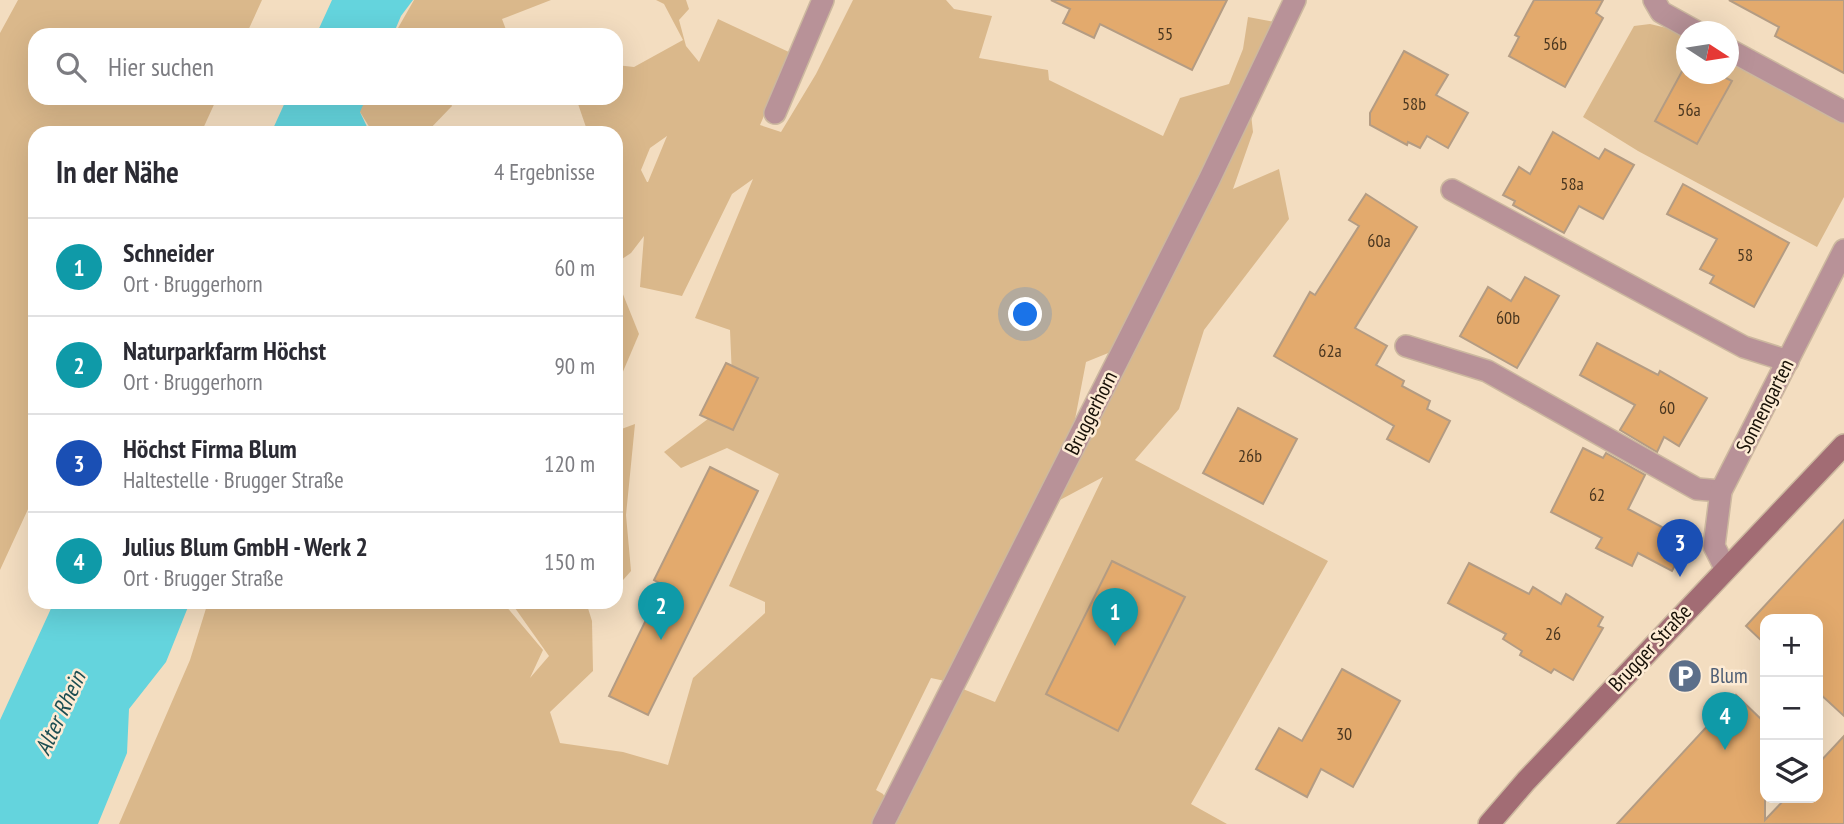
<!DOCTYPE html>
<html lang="de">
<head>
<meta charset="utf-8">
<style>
	:root { --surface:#fff; --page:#f7f7f7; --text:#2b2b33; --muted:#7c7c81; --line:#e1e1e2; --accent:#1a73e8 }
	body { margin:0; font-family:"PT Sans Narrow",sans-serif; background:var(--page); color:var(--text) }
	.controls { position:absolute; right:21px; bottom:21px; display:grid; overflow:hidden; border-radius:14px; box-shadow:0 7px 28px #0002 }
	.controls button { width:63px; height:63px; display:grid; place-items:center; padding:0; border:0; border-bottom:2px solid var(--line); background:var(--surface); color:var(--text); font:35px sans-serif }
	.compass { position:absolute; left:1676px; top:21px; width:63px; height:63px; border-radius:50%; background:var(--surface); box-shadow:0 7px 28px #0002; rotate:102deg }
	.you { position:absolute; left:1026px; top:315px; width:24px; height:24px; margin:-18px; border:5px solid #fff; border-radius:50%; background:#1a73e8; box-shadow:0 0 0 10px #1a73e833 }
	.badge { display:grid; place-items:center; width:46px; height:46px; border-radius:50%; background:var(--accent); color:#fff; font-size:23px; font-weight:700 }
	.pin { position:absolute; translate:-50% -58px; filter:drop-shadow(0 2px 4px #0008) }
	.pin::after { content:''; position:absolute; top:37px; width:24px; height:21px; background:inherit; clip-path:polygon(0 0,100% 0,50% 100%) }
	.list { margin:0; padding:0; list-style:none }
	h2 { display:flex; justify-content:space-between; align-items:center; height:91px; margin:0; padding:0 28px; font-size:30px }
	h2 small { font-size:23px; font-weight:400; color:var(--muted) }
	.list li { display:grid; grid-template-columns:46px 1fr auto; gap:21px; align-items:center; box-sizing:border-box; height:98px; padding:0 28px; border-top:2px solid var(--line) }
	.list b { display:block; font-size:26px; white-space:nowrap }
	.list p { margin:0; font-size:23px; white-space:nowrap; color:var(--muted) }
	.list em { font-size:23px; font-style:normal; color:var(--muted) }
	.icon { flex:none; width:38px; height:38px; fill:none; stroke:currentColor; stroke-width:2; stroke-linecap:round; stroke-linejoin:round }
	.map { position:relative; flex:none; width:1844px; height:824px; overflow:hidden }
	.search { position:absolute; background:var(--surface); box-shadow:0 7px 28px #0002; left:28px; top:28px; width:595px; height:77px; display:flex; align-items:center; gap:18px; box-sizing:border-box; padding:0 24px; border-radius:21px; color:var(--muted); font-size:26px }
	.panel { position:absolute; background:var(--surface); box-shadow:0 7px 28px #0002; left:28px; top:126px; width:595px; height:483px; border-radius:21px }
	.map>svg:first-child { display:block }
	.green { fill:#dab88b; fill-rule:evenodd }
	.water { fill:#64d4dd }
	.building { fill:#e3aa6d; stroke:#b49c83; stroke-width:2 }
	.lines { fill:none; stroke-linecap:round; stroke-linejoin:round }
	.lane-casing { stroke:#ccb89f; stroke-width:24 }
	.street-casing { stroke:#ccb89f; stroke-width:24 }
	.secondary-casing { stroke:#ccb89f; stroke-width:24 }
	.lane { stroke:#b89298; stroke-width:21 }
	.street { stroke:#b89298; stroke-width:21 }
	.secondary { stroke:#a26c74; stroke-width:21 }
	.labels { text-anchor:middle; stroke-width:5; stroke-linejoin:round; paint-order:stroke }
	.number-label { font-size:18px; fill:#4b3720 }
	.street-label { font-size:21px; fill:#181107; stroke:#fdebd4 }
	.service-label { font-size:21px; fill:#4e5e75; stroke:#fdebd4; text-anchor:start }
	.water-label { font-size:23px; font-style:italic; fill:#1c4e52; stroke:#fdebd4 }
</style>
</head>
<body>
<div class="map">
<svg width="1844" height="824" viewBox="0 0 1844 824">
	<rect width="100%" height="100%" fill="#f3ddc0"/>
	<g class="green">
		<polygon points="18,0 262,0 246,35 35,35 35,98 217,98 201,133 35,133 35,494 0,570 0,33"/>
		<polygon points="414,0 551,0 502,19 508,35 394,35"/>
		<path d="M656,0H686L689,9L679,20L686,46L699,62L718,19L791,53L760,125L781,132L816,74L853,0H946L954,9L992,16L979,58L1048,70L1049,80L1163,136L1180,98L1229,84L1243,49L1248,17L1291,25L1247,79L1253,132L1233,189L1279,169L1289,219L1204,330L1179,409L1135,460L1328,561L1191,804L1227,824H119L190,660L208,602H508L505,605L543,650L530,678L549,656L515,608L520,602H586L592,621L593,671L550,712L560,743L623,752L668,765L693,678L765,613V602L729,586L779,474L727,448L681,468L664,452L733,400L730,330L695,318L753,179L732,194L682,296L640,287L644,236L631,253L616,263V133H588L576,98H616V65L634,67L683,40L664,4ZM667,136L648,182H647L641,170L650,148ZM1138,341L1072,435L1086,362ZM1103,477L995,702L963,689L898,820L883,794L876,790L931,678L945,681L1045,508Z"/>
		<polygon points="1650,24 1671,29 1686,38 1686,74 1728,74 1729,60 1844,122 1844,197 1817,247 1638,151 1583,117 1634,26"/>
		<polygon points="362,98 448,98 452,106 426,133 373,133 357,107"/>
		<polygon points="616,277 639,334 616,388"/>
		<polygon points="635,424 626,515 631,571 616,588 616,431"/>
	</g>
	<g class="water">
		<polygon points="332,0 413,0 401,16 393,35 316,35"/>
		<polygon points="287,98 366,98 360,112 370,133 271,133"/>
		<polygon points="54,602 190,602 166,662 129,709 127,753 98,824 0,824 0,720"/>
	</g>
	<g class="building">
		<polygon points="1051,0 1227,0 1192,70 1100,24 1094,38 1063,23 1070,9"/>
		<polygon points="1534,0 1603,0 1596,13 1603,18 1565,87 1509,56 1519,37 1515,35"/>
		<polygon points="1729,0 1844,0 1844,73 1775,36 1779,27"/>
		<polygon points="1404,51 1448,75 1436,95 1468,113 1448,148 1427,136 1420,148 1408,142 1407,145 1370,125 1370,113"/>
		<polygon points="1686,64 1686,74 1718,74 1732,81 1697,144 1655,121"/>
		<polygon points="1553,132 1599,159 1605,149 1634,165 1603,219 1579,206 1564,233 1513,205 1515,201 1503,195 1519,167 1530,174"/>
		<polygon points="1683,184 1789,243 1754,307 1710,283 1714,276 1700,269 1717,239 1667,214"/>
		<polygon points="1366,194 1417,227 1355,328 1387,346 1376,365 1404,381 1402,386 1430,401 1427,409 1450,421 1429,462 1387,439 1394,426 1274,356 1310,292 1315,295 1359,226 1349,220"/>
		<polygon points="1525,277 1559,296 1517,368 1460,336 1488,287 1511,301"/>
		<polygon points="1597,343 1658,375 1660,371 1707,398 1679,446 1664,437 1657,452 1620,430 1635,405 1580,375"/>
		<polygon points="726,363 758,378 733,430 700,415"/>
		<polygon points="1238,408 1297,439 1263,504 1203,473"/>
		<polygon points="1583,448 1603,458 1606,453 1645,475 1628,509 1688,541 1672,571 1638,553 1632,566 1596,548 1602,538 1551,512"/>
		<polygon points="710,467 758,491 648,715 609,696 663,585 654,580"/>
		<polygon points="1844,520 1844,716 1818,692 1818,619 1765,619 1765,644 1746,626"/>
		<polygon points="1112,561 1185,597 1118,731 1046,694"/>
		<polygon points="1469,563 1529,594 1533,587 1561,604 1566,594 1603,617 1598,626 1603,628 1573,680 1554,669 1551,673 1520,655 1522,651 1503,639 1506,634 1448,603"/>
		<polygon points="1342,669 1400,701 1353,787 1321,769 1307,797 1256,769 1279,728 1302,741"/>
		<polygon points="1736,695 1765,723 1765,820 1786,798 1818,798 1818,764 1844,736 1844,824 1617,824"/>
	</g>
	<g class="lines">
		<g class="lane-casing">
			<g id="lane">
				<polyline points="1654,0 1661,12 1697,32"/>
				<polyline points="1728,49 1844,112"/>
				<polyline points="1452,190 1744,347 1788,361"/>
				<polyline points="1406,346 1487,371 1697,489 1721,491"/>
			</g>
		</g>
		<g class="street-casing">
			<g id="street">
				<polyline points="775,113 823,0"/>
				<polyline points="1725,568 1714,546 1721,491 1844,250"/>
				<polyline points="883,824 1209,180 1295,0"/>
			</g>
		</g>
		<g class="secondary-casing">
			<polyline id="secondary" points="1489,824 1526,781 1844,445"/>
		</g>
		<use href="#lane" class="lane"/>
		<use href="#street" class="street"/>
		<use href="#secondary" class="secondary"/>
	</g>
	<defs>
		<g id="parking-disc" transform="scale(1.75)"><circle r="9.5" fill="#5c6f8a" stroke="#fdebd4"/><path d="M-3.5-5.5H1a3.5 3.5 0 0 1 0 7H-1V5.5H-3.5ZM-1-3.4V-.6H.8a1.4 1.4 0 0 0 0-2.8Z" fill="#fff"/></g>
	</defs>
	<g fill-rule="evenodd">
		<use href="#parking-disc" x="1685" y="676"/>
	</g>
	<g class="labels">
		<g class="number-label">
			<text x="1165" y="40">55</text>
			<text x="1555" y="50">56b</text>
			<text x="1414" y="110">58b</text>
			<text x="1689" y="116">56a</text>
			<text x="1572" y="190">58a</text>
			<text x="1379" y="247">60a</text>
			<text x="1745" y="261">58</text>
			<text x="1508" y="324">60b</text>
			<text x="1330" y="357">62a</text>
			<text x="1667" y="414">60</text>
			<text x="1250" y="462">26b</text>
			<text x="1597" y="501">62</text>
			<text x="1553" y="640">26</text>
			<text x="1344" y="740">30</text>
		</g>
		<g class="street-label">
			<text transform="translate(1765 406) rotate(-63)" y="7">Sonnengarten</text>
			<text transform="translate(1091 413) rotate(-63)" y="7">Bruggerhorn</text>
			<text transform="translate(1650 648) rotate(-47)" y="7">Brugger Straße</text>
		</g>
		<g class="service-label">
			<text x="1710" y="683">Blum</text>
		</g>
		<g class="water-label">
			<text transform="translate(60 713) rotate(-65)" y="8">Alter Rhein</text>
		</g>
	</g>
</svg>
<div class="controls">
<button>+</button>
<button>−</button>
<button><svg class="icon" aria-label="layers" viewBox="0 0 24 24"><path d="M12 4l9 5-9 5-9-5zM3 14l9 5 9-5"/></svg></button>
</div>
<svg class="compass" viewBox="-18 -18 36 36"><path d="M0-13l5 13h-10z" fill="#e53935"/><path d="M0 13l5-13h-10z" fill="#7c7c81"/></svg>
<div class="you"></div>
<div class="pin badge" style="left:1115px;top:646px;background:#0f9aa8">1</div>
<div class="pin badge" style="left:661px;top:640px;background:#0f9aa8">2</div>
<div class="pin badge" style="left:1680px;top:577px;background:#1a4fb4">3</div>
<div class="pin badge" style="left:1725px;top:750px;background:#0f9aa8">4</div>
<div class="search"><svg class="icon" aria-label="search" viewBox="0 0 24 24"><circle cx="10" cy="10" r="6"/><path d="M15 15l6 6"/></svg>Hier suchen</div>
<section class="panel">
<h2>In der Nähe<small>4 Ergebnisse</small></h2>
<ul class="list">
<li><span class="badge" style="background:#0f9aa8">1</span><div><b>Schneider</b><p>Ort · Bruggerhorn</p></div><em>60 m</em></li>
<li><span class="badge" style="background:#0f9aa8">2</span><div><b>Naturparkfarm Höchst</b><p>Ort · Bruggerhorn</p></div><em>90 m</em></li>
<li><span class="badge" style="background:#1a4fb4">3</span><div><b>Höchst Firma Blum</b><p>Haltestelle · Brugger Straße</p></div><em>120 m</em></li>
<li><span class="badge" style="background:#0f9aa8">4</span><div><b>Julius Blum GmbH - Werk 2</b><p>Ort · Brugger Straße</p></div><em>150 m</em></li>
</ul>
</section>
</div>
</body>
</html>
